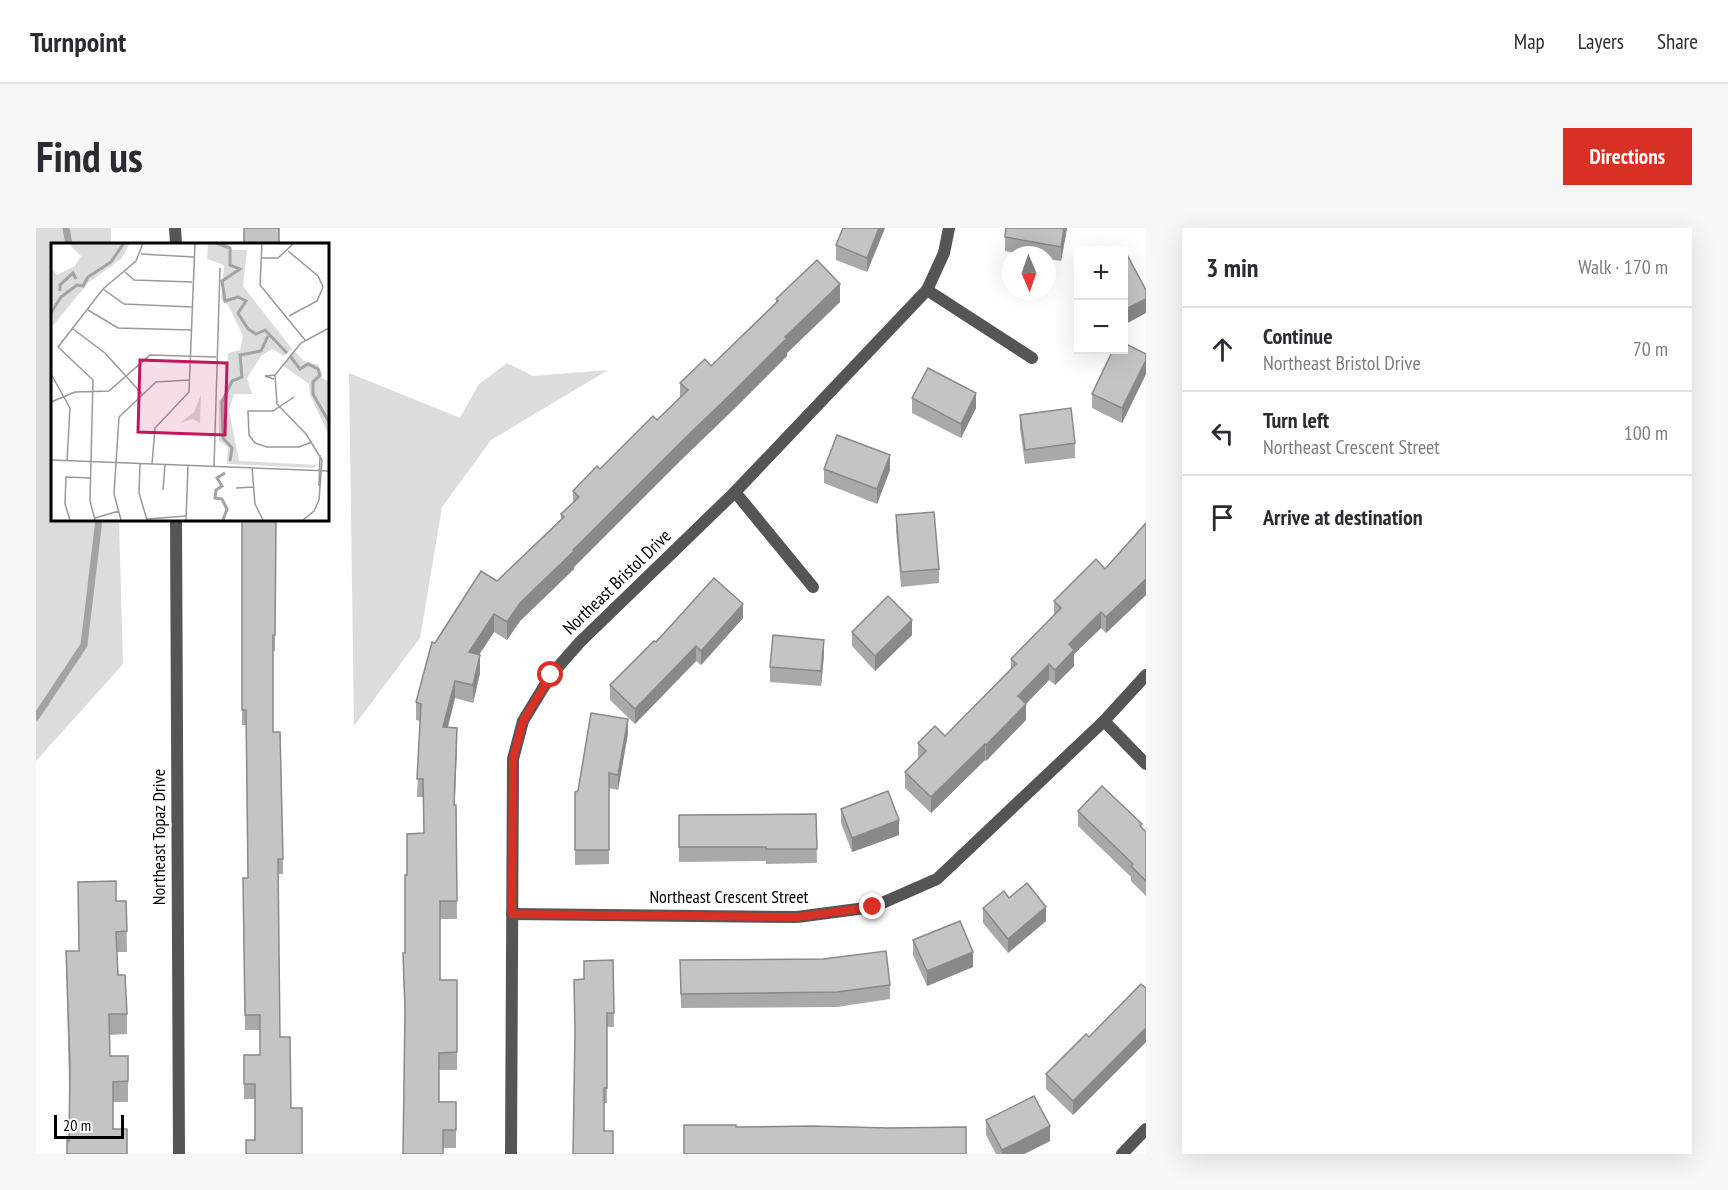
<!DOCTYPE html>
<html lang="en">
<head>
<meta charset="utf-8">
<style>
	:root { --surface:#fff; --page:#f7f7f7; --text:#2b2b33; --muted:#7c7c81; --line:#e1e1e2; --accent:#d93025 }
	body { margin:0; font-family:"PT Sans Narrow",sans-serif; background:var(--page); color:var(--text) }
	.controls { position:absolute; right:18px; top:18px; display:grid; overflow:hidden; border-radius:0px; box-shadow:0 6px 24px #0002 }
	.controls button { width:54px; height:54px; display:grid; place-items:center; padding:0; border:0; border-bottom:2px solid var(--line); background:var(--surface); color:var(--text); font:30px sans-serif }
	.compass { position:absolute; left:966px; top:18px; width:54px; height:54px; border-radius:50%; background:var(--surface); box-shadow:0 6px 24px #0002; rotate:178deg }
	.scale { position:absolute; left:18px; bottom:15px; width:70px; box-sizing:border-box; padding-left:6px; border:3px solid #000; border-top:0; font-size:16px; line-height:21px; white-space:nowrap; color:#000; -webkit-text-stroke:4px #fff; paint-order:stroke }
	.stop { position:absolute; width:18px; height:18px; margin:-14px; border:4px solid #d93025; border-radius:50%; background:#fff }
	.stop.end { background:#d93025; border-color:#fff; box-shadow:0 2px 6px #0008 }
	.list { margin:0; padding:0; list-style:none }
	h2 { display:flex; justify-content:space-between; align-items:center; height:78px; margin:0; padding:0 24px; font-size:26px }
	h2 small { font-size:20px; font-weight:400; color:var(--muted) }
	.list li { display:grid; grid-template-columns:39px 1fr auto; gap:18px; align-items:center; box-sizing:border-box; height:84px; padding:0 24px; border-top:2px solid var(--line) }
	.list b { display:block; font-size:22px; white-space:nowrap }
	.list p { margin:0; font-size:20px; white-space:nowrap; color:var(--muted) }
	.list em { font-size:20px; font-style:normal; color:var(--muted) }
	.icon { flex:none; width:33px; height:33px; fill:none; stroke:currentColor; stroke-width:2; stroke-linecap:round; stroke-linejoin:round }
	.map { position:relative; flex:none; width:1110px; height:926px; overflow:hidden; border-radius:0px }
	header { display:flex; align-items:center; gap:36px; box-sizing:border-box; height:84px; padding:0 30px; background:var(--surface); border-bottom:2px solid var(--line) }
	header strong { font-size:28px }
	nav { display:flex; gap:33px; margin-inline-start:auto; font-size:21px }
	.intro { display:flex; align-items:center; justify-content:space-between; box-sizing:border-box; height:144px; padding:0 36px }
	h1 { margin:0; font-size:42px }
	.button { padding:15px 27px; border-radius:0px; background:var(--accent); color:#fff; font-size:21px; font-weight:700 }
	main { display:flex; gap:36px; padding:0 36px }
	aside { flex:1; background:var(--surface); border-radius:0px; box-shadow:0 6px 24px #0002 }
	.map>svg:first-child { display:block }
	.green { fill:#dcdcdc }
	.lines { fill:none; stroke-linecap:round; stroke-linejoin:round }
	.stream { stroke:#a3a3a3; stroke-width:7 }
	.street { stroke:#555; stroke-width:12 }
	.wall { fill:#a9a9a9 }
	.shaded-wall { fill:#898989 }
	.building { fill:#c4c4c4; stroke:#898989; stroke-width:1.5 }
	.route { stroke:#d93025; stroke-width:8 }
	.labels { text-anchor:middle; stroke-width:5; stroke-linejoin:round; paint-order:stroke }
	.street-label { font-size:18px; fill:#000; stroke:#fff }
	.inset-river { fill:none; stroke:#a3a3a3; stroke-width:3 }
	.inset-road { fill:none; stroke:#999; stroke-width:1.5 }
	.view { fill:#c2185b; fill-opacity:0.15; stroke:#c2185b; stroke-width:3 }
	.inset-edge { fill:none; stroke:#000; stroke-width:3 }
</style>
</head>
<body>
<header>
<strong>Turnpoint</strong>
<nav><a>Map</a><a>Layers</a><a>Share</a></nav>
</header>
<div class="intro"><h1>Find us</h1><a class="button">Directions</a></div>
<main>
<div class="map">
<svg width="1110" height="926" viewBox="0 0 1110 926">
	<rect width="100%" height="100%" fill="#fff"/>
	<g class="green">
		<polygon points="0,0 75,0 75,16 16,16 16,291 83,291 87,436 0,533"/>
		<polygon points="471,135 497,148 572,142 455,212 406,279 384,410 318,498 313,145 424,190 443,156"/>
	</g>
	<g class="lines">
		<g class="stream">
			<polyline points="30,0 33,16"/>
			<polyline points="0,489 48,417 63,291"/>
		</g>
		<g class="street">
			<polyline points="139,0 140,16"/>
			<polyline points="891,62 996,130"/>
			<polyline points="699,264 777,359"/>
			<polyline points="140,291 143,926"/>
			<polyline points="1068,493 1110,536"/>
			<polyline points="476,686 761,689 837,679 901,651 1068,493 1110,447"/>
			<polyline points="475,926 477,531 487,493 515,447 544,414 699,264 891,62 908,25 913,0"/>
			<polyline points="1086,926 1110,901"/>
		</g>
	</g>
	<g class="wall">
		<polygon points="849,0 831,44 800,32 800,17"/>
		<polygon points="1031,0 1025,33 1011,31 1011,27 989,27 969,23 969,9"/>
		<polygon points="740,71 804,74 751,125 751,128 699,180 644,233 538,339 538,341 484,393 471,412 458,404 443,427 444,445 437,475 419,470 412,499 421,518 418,577 420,577 421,691 404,691 404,752 421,752 421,842 403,842 403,874 420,874 420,920 407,920 369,795 367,742 367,725 369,725 371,647 388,605 387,569 381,569 384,493 380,492 380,474 399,415 461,353 525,291 525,286 537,275 537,263 621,192 644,169 644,155 675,138 740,75"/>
		<polygon points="1110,126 1110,146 1086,195 1056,180 1056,166"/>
		<polygon points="876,170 940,180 925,210 876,185"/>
		<polygon points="984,187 1039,215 1039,230 989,236 984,201"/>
		<polygon points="788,241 854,242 841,276 788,255"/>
		<polygon points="860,287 903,341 903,355 865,359 860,302"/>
		<polygon points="206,291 240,291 239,423 237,423 237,504 247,631 247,646 242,646 219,912 219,871 208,871 208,827 224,827 224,802 209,802 207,650 212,650 210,497 206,497"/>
		<polygon points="1110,295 1110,367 1070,405 1065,400 1038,426 1038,438 1019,457 1013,452 990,476 990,492 950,533 949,532 895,585 869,560 869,544 882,531 882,515 909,508 975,441 975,431 1018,387 1018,373 1069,341"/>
		<polygon points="707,390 665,437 660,433 599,496 574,472 574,457 620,414"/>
		<polygon points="816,404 876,407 839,443 816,418"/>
		<polygon points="788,426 785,458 734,454 734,439"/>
		<polygon points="592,505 582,562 573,560 573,636 539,637 539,564 542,563"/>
		<polygon points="805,581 863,607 816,624 805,595"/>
		<polygon points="1042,583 1106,600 1110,604 1110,668 1095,653 1095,649 1042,598"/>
		<polygon points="780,586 781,635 730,636 730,633 643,634 643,587"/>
		<polygon points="973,670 1010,693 972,725 947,695 947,680"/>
		<polygon points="80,673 90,673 91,724 81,724 82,747 91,786 91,806 73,807 74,828 92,828 92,874 77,874 33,913 33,857 30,723 43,723"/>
		<polygon points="877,712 937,739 891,758 877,727"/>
		<polygon points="577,732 578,799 571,799 571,875 568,875 537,926"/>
		<polygon points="644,732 854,757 854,771 801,779 645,780"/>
		<polygon points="1110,760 1110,814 1037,887 1010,861 1010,846"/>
		<polygon points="950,892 1014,913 988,926 960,926 950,907"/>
	</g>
	<g class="shaded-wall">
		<polygon points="843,0 849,0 831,44 831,30"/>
		<polygon points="1028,0 1031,0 1025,33 1025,19"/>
		<polygon points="804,56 804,74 751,125 751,128 699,180 644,233 538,339 538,341 484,393 471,412 471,394 484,375 749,109"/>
		<polygon points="1110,71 1110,85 1088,97 1088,82"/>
		<polygon points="1110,132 1110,146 1086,195 1086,180"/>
		<polygon points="940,165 940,180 925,210 925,196"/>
		<polygon points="854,227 854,242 841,276 841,261"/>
		<polygon points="1110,351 1110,367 1070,405 1070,389"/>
		<polygon points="707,376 707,390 665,437 665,423"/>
		<polygon points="1065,384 1065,400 1038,426 1038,438 1019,457 1019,442 1033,416"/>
		<polygon points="458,386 458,404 433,442 433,424"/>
		<polygon points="876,392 876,407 839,443 839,428"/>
		<polygon points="788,412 788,426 785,458 785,443"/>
		<polygon points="660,418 660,433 599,496 599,481"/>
		<polygon points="444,427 444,445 437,475 437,457"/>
		<polygon points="1013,436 1013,452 982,484 982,468"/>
		<polygon points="419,453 419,470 407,517 407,499"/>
		<polygon points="990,476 990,492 950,533 950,517"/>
		<polygon points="592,491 592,505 582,562 582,547"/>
		<polygon points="421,500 421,518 418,595 418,577"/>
		<polygon points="949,516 949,532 895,585 895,569"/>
		<polygon points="863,592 863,607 816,624 816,610"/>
		<polygon points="1010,679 1010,693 972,725 972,711"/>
		<polygon points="937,724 937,739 891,758 891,743"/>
		<polygon points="1110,800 1110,814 1037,887 1037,873"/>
		<polygon points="1014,898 1014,913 988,926 966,926 966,922"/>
	</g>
	<g class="building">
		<rect x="208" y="0" width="35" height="16"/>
		<polygon points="807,0 843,0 831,30 800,17"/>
		<polygon points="970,0 1028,0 1025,19 969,9"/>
		<polygon points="1090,25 1110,62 1110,71 1088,82 1088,26"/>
		<polygon points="781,32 804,56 749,109 751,110 699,162 644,215 537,322 538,323 484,375 471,394 458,386 433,424 444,427 437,457 419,453 407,499 421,500 418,577 420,577 421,673 404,673 404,752 421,752 421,824 403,825 403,874 420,874 420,902 407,902 407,926 367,926 369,781 367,725 369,725 369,647 371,647 371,606 388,605 387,551 381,551 385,476 380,474 396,414 399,415 445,343 461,353 528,289 525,286 543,269 537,263 561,238 564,241 617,188 621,192 652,162 644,155 669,131 675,138 742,73 740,71"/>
		<polygon points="1088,115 1110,126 1110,132 1086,180 1056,166 1077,122 1088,122"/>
		<polygon points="892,140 940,165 925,196 876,170"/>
		<polygon points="1035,180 1039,215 989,222 984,187"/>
		<polygon points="801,207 854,227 841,261 788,241"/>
		<polygon points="898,284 903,341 865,344 860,287"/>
		<polygon points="206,291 240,291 239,407 237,407 237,504 244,504 247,631 242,631 244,809 254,809 255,880 266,880 266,926 210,926 210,912 219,912 219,856 208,856 208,827 224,827 224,787 209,787 207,650 212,650 210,482 206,482"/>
		<polygon points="1110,295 1110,351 1070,389 1065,384 1033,416 1038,422 1019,442 1013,436 982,468 990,476 950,517 949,516 895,569 869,544 890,523 882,515 899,498 909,508 980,436 975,431 1025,380 1018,373 1060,331 1069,341"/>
		<polygon points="678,350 707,376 665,423 660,418 599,481 574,457 618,413 620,414"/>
		<polygon points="852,368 876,392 839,428 816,404"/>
		<polygon points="737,407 788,412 785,443 734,439"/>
		<polygon points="555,485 592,491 582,547 573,545 573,622 539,622 539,564 542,563"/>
		<polygon points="1066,558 1106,596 1104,598 1110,604 1110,653 1095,638 1097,636 1042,583"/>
		<polygon points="852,563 863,592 816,610 805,581"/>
		<polygon points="780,586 781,621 730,621 730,619 643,619 643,587"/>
		<polygon points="80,653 80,673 90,673 91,703 80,704 82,747 89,747 91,786 73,786 74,828 92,828 92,853 77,854 77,901 91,901 91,926 31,926 31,912 33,913 34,838 30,723 43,723 42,654"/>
		<polygon points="991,655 1010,679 972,711 947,680 968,663 973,670"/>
		<polygon points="924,693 937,724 891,743 877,712"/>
		<polygon points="850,723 854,757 801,764 645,766 644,732 787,731"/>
		<polygon points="577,732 578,785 571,785 571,860 568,860 568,903 577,903 577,926 537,926 539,804 538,752 548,751 548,733"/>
		<polygon points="1105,756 1110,760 1110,800 1037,873 1010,846 1050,806 1053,809"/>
		<polygon points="998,868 1014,898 966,922 950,892"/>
		<polygon points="648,897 700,897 700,899 775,898 854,900 930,899 930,926 648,926"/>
	</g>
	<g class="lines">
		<polyline class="route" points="515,447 487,493 477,531 476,686 761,689 837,679"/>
	</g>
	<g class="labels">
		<g class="street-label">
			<text transform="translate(581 354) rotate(-44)" y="6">Northeast Bristol Drive</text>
			<text transform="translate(123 609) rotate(-90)" y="6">Northeast Topaz Drive</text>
			<text x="693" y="675">Northeast Crescent Street</text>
		</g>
	</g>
	<g transform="translate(15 15)">
		<rect width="278" height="278" fill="#fff"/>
		<path d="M17,0H79L71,15L37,40L0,85V25L6,32L24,23L30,13ZM157,0H176L181,7H196L192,43L241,106L233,113L221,106L210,113L196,135L201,151H183L178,167L188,218L266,222L263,225L176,221L177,204L168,198V158L175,150L177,110L189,107L192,93L177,62L170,56L173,22L156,16ZM243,108L253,118L268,122L271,135L277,138V190L259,152L258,141L231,122ZM150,152L149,180L141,176L129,180L143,169Z" fill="#dcdcdc"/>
		<path class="inset-river" d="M165,0L179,5V22L189,26L171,38L174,58L187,54L195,58L187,70L197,86L205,91L214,87L236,110M9,48V42L22,30L25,36M0,70L10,54L26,42L32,43L37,34L60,19L73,0M239,113L249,126L257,121L267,126L269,132L262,139V151L278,179M179,218L181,205L172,195L171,159L181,138L191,134L189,112L210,108L217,93M172,277L176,266L171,256L164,255L165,247L171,243L166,235L174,230"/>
		<path class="inset-road" d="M211,0L209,42L254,97M237,8L267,33L272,44L266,58L238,73M90,11L143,14M210,15H227L243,0M74,29L83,37L141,39M52,46L73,61L141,64M37,67L67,85L140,87M22,86L54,110L91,151M0,131L19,165L16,218M223,136L214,133L224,132M243,154L222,168H197L198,192L204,200L216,204H248L261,199M0,159L24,149L58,148L99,112L165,114M0,217L278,228M89,221L88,250L96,277M101,221L104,185L138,149L144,0M163,224L169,25M201,225L204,261L212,277M268,243L269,212M185,245L203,244M112,247L114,222M44,275L68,268M96,276L135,273M19,277L14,261L15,234L39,235M44,277L39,258L42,137L7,104L52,46L85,18L92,0M70,277L63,251L68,174L105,139L138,137M135,277L137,223M252,277L263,268L268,257L271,217L255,191L226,161L224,132L250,100L278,85"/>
		<path class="view" d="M89,117L176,120L174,192L87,189Z"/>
		<rect width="278" height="278" class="inset-edge"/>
	</g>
</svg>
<div class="controls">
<button>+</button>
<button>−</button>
</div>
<svg class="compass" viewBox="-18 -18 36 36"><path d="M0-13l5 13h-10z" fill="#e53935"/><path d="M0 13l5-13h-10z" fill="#7c7c81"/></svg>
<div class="scale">20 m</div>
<div class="stop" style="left:515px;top:447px"></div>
<div class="stop end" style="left:837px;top:679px"></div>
</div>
<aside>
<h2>3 min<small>Walk · 170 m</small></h2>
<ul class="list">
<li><svg class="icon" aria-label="ahead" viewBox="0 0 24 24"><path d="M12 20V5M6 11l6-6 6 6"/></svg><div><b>Continue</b><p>Northeast Bristol Drive</p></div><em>70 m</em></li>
<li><svg class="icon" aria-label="left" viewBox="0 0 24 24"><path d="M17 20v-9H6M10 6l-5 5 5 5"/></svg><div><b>Turn left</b><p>Northeast Crescent Street</p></div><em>100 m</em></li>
<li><svg class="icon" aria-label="arrive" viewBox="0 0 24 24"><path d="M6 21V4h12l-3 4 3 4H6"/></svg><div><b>Arrive at destination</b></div></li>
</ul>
</aside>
</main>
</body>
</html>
